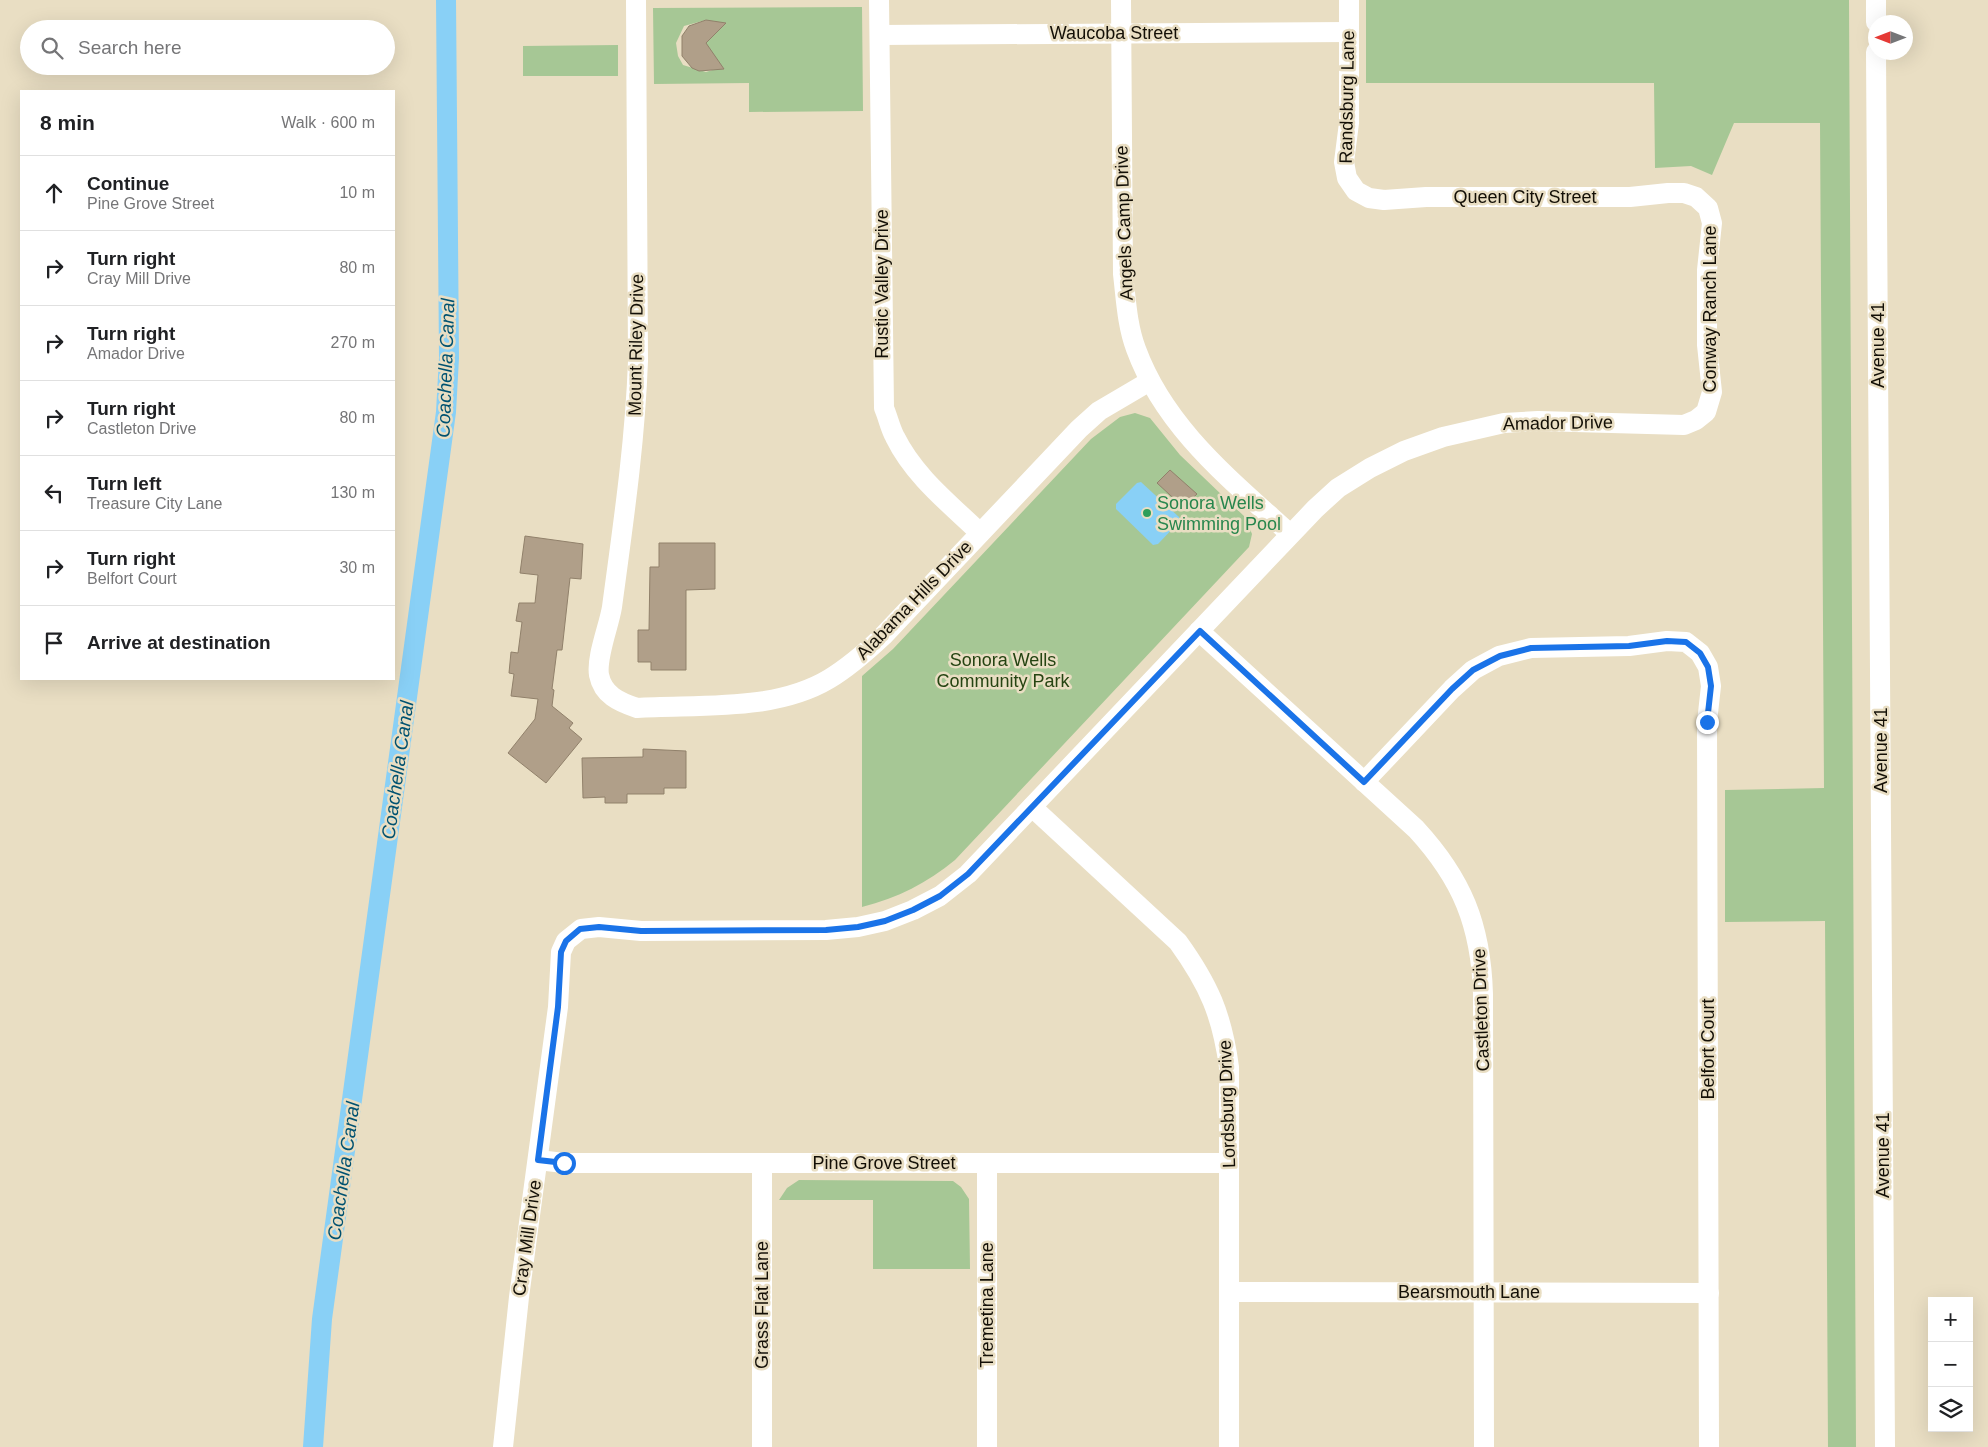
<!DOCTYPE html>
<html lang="en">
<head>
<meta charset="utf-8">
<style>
	:root { --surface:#fff; --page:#f2f2f2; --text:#202124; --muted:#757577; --line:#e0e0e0 }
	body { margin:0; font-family:Helvetica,sans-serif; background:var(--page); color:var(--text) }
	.controls { position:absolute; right:15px; bottom:15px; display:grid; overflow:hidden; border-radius:0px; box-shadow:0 5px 20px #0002 }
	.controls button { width:45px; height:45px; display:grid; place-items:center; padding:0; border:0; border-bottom:1px solid var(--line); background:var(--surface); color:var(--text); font:25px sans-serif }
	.compass { position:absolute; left:1868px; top:15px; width:45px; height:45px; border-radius:50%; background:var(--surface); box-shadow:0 5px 20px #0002; rotate:270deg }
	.stop { position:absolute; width:15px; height:15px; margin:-11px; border:4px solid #1a73e8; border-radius:50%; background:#fff }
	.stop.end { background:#1a73e8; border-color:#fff; box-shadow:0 1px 5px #0008 }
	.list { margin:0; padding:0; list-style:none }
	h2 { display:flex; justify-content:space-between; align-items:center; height:65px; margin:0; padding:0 20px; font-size:21px }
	h2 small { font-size:16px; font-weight:400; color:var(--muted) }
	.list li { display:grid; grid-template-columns:32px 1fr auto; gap:15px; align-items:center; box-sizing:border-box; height:75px; padding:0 20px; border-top:1px solid var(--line) }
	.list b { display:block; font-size:19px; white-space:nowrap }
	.list p { margin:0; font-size:16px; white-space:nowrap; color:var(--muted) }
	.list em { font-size:16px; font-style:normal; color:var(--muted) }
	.icon { flex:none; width:28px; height:28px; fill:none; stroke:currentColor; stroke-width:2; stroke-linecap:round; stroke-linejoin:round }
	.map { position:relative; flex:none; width:1988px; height:1447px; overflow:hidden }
	.search { position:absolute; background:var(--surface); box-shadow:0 5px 20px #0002; left:20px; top:20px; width:375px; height:55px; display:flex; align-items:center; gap:12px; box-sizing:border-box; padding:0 18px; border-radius:28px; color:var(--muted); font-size:19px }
	.panel { position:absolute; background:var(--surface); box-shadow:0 5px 20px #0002; left:20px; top:90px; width:375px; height:590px; border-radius:0px }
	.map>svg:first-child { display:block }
	.green { fill:#a6c795; fill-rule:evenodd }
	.water { fill:#89d0f6 }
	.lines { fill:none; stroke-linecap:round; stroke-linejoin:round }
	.canal { stroke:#89d0f6; stroke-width:20 }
	.building { fill:#b09f89; stroke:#91816b }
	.minor { stroke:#fff; stroke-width:20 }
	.route { stroke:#1a73e8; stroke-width:6 }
	.leisure-dot { fill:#2e9e5b; stroke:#e9dec3; stroke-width:2 }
	.labels { text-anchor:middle; stroke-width:5; stroke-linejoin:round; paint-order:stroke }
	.street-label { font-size:18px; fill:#130f06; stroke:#e9dec3 }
	.leisure-label { font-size:18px; fill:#27864d; stroke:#e9dec3; text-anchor:start }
	.park-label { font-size:18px; fill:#254412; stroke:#e9dec3 }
	.water-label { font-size:19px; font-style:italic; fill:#005271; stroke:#e9dec3 }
</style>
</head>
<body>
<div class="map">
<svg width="1988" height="1447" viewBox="0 0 1988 1447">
	<rect width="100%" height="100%" fill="#e9dec3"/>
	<g class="green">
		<polygon points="1366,0 1849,0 1856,1447 1828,1447 1825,921 1725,922 1725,790 1824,788 1820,123 1734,123 1712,175 1691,166 1655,168 1654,83 1366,83"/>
		<path d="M862,7L863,111L749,112V83L654,84L653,8ZM706,20L699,57L722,67L706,72L683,65L678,56L676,43L684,26Z"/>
		<polygon points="618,45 618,76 523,76 523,46"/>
		<path d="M1135,413L1150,418L1180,455L1245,517L1252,534L1249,547L955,860C927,883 898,898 862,907V676L893,649L1091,439L1120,417Z"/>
		<polygon points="799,1180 953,1181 961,1187 969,1199 970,1269 873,1269 873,1200 779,1200 787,1188"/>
	</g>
	<polygon class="water" points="1141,482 1179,517 1179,522 1158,544 1153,545 1116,509 1116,504 1137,483"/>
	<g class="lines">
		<polyline class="canal" points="313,1447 322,1319 446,412 449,358 446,0"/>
	</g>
	<g class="building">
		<polygon points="706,20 726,23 706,43 724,69 699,71 692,68 682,56 682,36 689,26"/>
		<polygon points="1170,470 1197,494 1183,507 1157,483"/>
		<polygon points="525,536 583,544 581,579 570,578 562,650 557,650 552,689 554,690 552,706 573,723 569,728 582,739 546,783 508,753 535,719 538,699 511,696 514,674 509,673 511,652 518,653 522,622 516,621 519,603 535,603 538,575 520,573"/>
		<polygon points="659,543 715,543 715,589 686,590 686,670 651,670 651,662 638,662 638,630 649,630 650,567 659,567"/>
		<polygon points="643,749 686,751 686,788 664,788 664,794 627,794 627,803 605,803 605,797 583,798 582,758 643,757"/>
	</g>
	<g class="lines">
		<g class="minor">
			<path d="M636,0L638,361C635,444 623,525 612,607C609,626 596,657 599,675C603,695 619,702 637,708C698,704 774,712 829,679C849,667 866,652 883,636L1079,429L1099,411L1150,381"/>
			<path d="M879,0L884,408C888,417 890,428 895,437C914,476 950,504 980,533"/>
			<path d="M1121,0L1123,274C1126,299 1127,325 1136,349C1165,428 1230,479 1290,534"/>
			<polyline points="1876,0 1876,22"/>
			<polyline points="880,35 1349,32"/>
			<polyline points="1876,52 1885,1447"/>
			<path d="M1199,631L1416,829C1462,879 1481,925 1483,994L1484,1447"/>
			<polyline points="1364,782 1452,689 1473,670 1499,656 1531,648 1629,646 1667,641 1686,642 1700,653 1708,667 1711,686 1707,722 1709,1447"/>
			<path d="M1032,807L1178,942C1209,985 1222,1015 1229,1067V1447"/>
			<polyline points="538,1160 564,1163 1229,1163"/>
			<polyline points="762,1163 762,1447"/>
			<polyline points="1229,1292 1709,1293"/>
			<polyline points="503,1447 519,1297 558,1007 561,952 566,941 581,929 599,927 641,931 826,930 858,927 885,921 913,910 940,896 968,874 1315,509 1338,488 1370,468 1404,451 1443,437 1504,423 1538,421 1684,425 1696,420 1706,412 1712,392 1707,345 1707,270 1712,223 1708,208 1696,197 1684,193 1668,193 1630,197 1426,197 1384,200 1369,198 1356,191 1347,178 1344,162 1349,123 1349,0"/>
			<polyline points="987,1447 987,1163"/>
		</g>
	</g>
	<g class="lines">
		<polyline class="route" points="564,1163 538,1160 558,1007 561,952 566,941 580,929 599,927 641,931 826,930 858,927 885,921 913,910 940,896 968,874 1200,631 1364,782 1452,689 1473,670 1500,656 1531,648 1629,646 1667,641 1686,642 1700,653 1708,667 1711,686 1707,722"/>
	</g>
	<circle class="leisure-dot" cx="1147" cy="513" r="5"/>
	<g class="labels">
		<g class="street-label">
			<text x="1114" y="39">Waucoba Street</text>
			<text transform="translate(1347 97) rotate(-89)" y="6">Randsburg Lane</text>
			<text x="1525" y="203">Queen City Street</text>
			<text transform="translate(1124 223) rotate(-92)" y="6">Angels Camp Drive</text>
			<text transform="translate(882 284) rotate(-90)" y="6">Rustic Valley Drive</text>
			<text transform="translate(1710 309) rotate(-90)" y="6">Conway Ranch Lane</text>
			<text transform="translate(636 345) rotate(-89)" y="6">Mount Riley Drive</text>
			<text transform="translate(1878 345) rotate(-90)" y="6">Avenue 41</text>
			<text transform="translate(1558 423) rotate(-1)" y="6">Amador Drive</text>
			<text transform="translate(914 600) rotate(-46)" y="6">Alabama Hills Drive</text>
			<text transform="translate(1881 750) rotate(-90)" y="6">Avenue 41</text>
			<text transform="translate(1481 1010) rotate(-92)" y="6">Castleton Drive</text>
			<text transform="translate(1708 1049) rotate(-90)" y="6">Belfort Court</text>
			<text transform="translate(1227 1104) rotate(-92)" y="6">Lordsburg Drive</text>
			<text transform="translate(1883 1155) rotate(-90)" y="6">Avenue 41</text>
			<text x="884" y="1169">Pine Grove Street</text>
			<text transform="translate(527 1238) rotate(-82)" y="6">Cray Mill Drive</text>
			<text x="1469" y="1298">Bearsmouth Lane</text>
			<text transform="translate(762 1305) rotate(-90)" y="6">Grass Flat Lane</text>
			<text transform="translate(987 1305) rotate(-90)" y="6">Tremetina Lane</text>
		</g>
		<g class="leisure-label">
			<text x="1157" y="509">Sonora Wells<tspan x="1157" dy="21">Swimming Pool</tspan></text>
		</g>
		<g class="park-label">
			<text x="1003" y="666">Sonora Wells<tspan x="1003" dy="21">Community Park</tspan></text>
		</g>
		<g class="water-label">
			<text transform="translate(445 368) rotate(-88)" y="7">Coachella Canal</text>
			<text transform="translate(397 770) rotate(-82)" y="7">Coachella Canal</text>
			<text transform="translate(343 1171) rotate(-82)" y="7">Coachella Canal</text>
		</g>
	</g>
</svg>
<div class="controls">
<button>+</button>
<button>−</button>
<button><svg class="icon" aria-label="layers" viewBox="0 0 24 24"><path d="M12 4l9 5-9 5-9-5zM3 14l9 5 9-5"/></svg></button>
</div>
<svg class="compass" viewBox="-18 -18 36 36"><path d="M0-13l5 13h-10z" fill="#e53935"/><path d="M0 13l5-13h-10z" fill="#757577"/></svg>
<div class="stop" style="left:564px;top:1163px"></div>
<div class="stop end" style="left:1707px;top:722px"></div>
<div class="search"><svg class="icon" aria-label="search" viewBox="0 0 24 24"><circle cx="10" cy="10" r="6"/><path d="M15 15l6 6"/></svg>Search here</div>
<section class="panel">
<h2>8 min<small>Walk · 600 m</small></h2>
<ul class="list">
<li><svg class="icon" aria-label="ahead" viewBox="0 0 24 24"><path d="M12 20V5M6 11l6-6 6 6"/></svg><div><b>Continue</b><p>Pine Grove Street</p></div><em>10 m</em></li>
<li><svg class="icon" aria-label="right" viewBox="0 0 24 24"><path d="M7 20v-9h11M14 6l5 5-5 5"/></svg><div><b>Turn right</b><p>Cray Mill Drive</p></div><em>80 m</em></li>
<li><svg class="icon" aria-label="right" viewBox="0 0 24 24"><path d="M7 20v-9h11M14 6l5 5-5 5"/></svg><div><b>Turn right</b><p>Amador Drive</p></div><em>270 m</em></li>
<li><svg class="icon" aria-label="right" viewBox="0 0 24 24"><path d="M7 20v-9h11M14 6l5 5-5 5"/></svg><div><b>Turn right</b><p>Castleton Drive</p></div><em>80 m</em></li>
<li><svg class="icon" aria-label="left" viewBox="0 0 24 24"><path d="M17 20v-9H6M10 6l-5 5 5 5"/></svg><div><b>Turn left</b><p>Treasure City Lane</p></div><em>130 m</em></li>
<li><svg class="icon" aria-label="right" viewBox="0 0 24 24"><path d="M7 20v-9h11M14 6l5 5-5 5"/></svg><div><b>Turn right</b><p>Belfort Court</p></div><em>30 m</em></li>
<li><svg class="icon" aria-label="arrive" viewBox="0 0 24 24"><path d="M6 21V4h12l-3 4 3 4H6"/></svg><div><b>Arrive at destination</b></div></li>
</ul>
</section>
</div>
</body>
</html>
